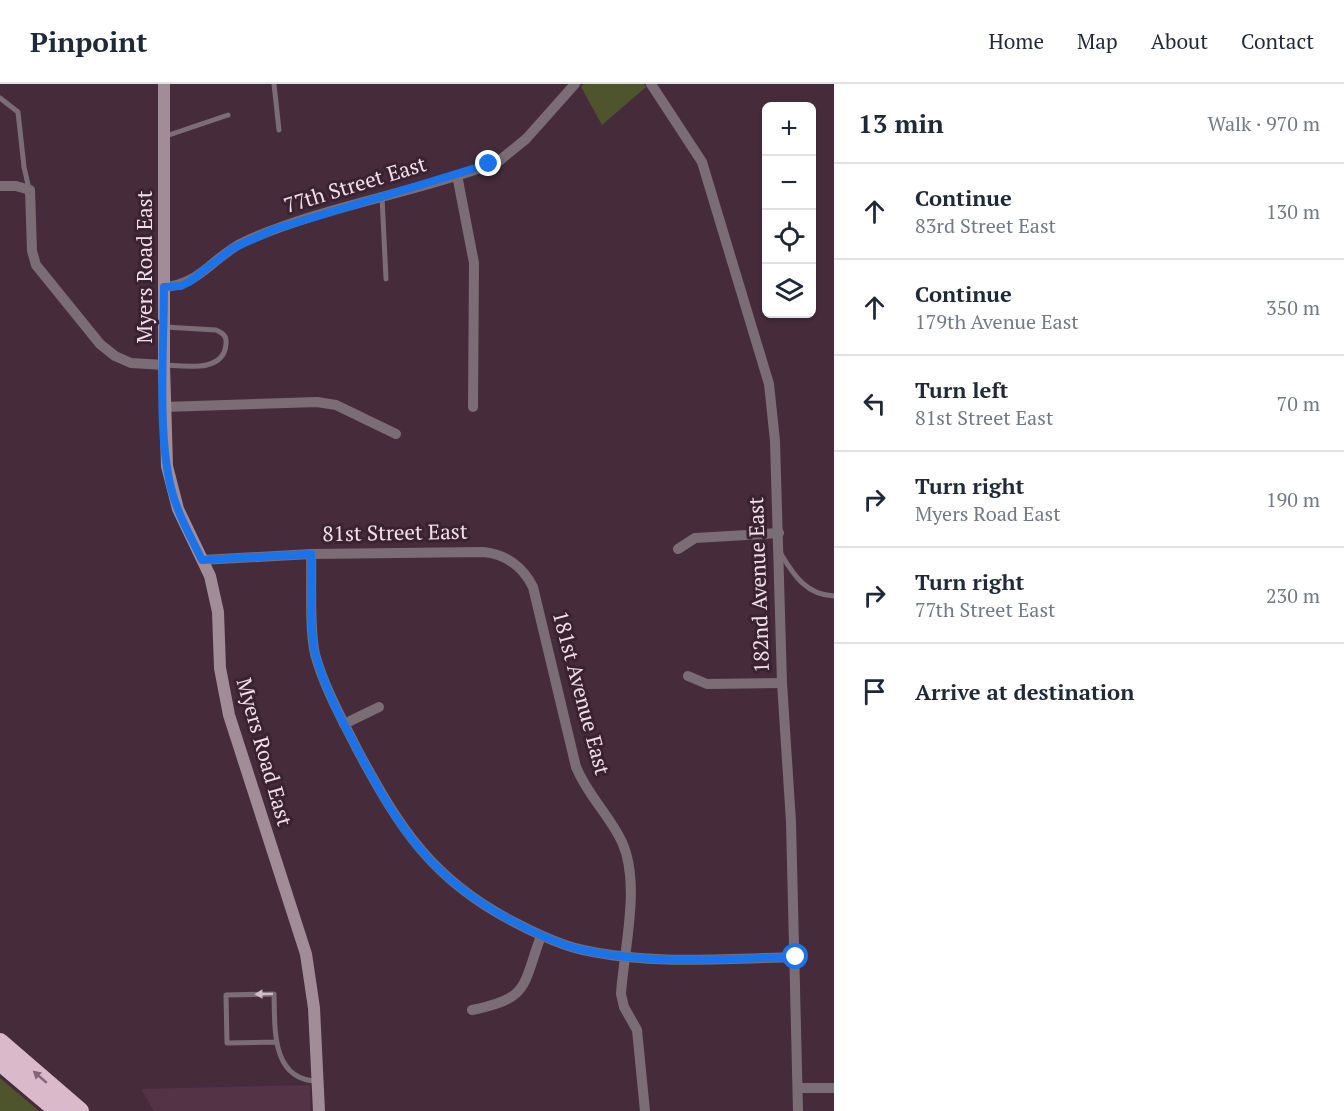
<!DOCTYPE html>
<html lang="en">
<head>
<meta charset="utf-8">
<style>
	:root { --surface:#fff; --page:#f2f2f3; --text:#1f2937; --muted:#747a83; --line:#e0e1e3 }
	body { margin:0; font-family:"PT Serif",serif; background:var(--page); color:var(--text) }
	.controls { position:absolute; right:18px; top:18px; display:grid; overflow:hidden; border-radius:9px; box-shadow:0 2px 4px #0004 }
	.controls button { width:54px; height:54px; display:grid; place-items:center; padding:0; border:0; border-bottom:2px solid var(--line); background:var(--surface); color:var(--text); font:30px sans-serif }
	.stop { position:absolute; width:18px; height:18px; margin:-14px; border:4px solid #1a73e8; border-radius:50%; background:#fff }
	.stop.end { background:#1a73e8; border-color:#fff; box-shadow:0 2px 6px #0008 }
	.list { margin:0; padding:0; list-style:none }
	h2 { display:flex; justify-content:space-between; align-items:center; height:78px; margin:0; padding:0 24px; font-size:26px }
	h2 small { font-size:20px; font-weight:400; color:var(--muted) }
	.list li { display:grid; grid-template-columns:39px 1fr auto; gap:18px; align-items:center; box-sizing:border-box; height:96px; padding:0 24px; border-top:2px solid var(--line) }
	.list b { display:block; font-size:22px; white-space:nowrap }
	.list p { margin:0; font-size:20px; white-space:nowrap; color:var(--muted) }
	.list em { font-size:20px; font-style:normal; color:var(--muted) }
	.icon { flex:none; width:33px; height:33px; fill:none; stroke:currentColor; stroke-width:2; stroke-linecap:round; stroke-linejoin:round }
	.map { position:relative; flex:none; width:834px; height:1027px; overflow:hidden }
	header { display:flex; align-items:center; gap:36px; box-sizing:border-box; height:84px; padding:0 30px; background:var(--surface); border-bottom:2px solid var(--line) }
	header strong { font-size:28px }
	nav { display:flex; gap:33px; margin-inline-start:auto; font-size:21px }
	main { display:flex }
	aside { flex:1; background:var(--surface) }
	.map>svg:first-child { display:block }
	.built { fill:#543346 }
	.green { fill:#4e542c }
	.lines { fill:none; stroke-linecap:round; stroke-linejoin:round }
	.lane { stroke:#7b6d75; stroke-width:5 }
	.street { stroke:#7b6d75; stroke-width:10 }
	.secondary { stroke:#a28c98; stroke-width:12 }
	.highway { stroke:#dab9cb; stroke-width:18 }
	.oneway { fill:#cdbdc6 }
	.oneway2 { fill:#836676 }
	.route { stroke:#1a73e8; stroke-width:8 }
	.labels { text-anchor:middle; stroke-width:6; stroke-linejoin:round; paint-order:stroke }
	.street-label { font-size:21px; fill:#f0dfe8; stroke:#3b2231 }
</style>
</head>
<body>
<header>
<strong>Pinpoint</strong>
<nav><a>Home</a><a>Map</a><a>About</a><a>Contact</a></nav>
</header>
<main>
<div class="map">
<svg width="834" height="1027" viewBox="0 0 834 1027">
	<rect width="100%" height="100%" fill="#462c3b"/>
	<polygon class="built" points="310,1001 310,1027 154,1027 141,1005"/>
	<g class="green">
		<polygon points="584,0 644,0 646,3 602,41 581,3"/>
		<polygon points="0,994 39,1027 0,1027"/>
	</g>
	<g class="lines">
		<g class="lane">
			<polyline points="274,0 279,46"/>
			<polyline points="0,14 18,28 24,83 29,105"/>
			<polyline points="166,52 228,31"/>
			<polyline points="382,113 386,195"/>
			<path d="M165,243L216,246C223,249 227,252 226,260C224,289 185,282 165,281"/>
			<path d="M781,470C794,492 807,511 834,512"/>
			<path d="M275,958L227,959L226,911L274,910C275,944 271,996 317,997"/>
		</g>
		<g class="street">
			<polyline points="651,0 702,78 769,300 775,357 782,599 791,738 798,1027"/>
			<polyline points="457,91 474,179 473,323"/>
			<polyline points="0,102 16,102 30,106 32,167 36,181 100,260 115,272 131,279 164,281"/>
			<path d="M164,203C201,201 215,170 246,157C327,121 417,109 499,77L526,55L575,0"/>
			<polyline points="164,323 317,318 336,321 396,350"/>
			<polyline points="678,465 695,454 779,449"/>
			<path d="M311,470C312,499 309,543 315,570C324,603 342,635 357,665C400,745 433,797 516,839C537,850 560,861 583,866C652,881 727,875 796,873"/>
			<path d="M202,476L311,470L483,468C506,470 523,483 533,503L576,683C589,714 609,730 622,758C641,800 624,864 621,910L624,923L637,946L645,1027"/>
			<polyline points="688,592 707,600 782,599"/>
			<polyline points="344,640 379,623"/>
			<path d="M472,926C530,914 522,903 541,852"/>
			<polyline points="798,1004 834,1004"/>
		</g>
		<polyline class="secondary" points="164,0 164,281 167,382 178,425 210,492 218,528 220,584 229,631 306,870 314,924 319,1027"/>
		<g class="highway">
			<polyline points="0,958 80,1027"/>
			<polyline points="0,978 58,1027"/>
		</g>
	</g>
	<defs><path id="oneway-solid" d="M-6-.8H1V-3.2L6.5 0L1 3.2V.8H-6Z" transform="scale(1.5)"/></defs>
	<use class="oneway" href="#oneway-solid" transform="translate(264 910) rotate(179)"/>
	<use class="oneway2" href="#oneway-solid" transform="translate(40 993) rotate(-139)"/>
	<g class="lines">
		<path class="route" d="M489,80L275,145L233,164L189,198L181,202L164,203C164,262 157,348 171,404C177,429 191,453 202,476L311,470C312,498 309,543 315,569C324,603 341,635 357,665C399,745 433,797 516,839C537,850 560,861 583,866C652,881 727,875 796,873"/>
	</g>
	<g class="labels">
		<g class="street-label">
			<text transform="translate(355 101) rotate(-17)" y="7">77th Street East</text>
			<text transform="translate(145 183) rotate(-90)" y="7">Myers Road East</text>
			<text transform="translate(395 449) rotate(-1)" y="7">81st Street East</text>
			<text transform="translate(759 501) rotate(-92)" y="7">182nd Avenue East</text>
			<text transform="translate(581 609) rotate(75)" y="7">181st Avenue East</text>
			<text transform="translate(264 668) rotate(74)" y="7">Myers Road East</text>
		</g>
	</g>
</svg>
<div class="controls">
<button>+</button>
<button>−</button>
<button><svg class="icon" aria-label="locate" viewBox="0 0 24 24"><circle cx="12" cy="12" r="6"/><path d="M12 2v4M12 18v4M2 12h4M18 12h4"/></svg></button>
<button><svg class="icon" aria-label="layers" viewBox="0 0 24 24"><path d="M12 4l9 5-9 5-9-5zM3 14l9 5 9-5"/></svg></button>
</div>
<div class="stop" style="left:796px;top:873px"></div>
<div class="stop end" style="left:489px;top:80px"></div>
</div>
<aside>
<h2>13 min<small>Walk · 970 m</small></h2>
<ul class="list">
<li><svg class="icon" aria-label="ahead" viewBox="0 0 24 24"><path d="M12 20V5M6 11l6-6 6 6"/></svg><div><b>Continue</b><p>83rd Street East</p></div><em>130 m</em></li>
<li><svg class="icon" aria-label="ahead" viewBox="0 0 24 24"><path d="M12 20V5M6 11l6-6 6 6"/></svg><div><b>Continue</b><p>179th Avenue East</p></div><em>350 m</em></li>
<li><svg class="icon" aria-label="left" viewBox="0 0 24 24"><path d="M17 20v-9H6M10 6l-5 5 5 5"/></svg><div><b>Turn left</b><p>81st Street East</p></div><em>70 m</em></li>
<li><svg class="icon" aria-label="right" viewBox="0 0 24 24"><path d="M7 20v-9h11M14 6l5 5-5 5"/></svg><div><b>Turn right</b><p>Myers Road East</p></div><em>190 m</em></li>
<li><svg class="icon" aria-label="right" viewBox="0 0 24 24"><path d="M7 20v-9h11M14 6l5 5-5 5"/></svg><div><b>Turn right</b><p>77th Street East</p></div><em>230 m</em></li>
<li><svg class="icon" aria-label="arrive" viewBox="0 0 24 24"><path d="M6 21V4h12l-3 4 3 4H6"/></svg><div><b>Arrive at destination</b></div></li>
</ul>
</aside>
</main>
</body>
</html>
